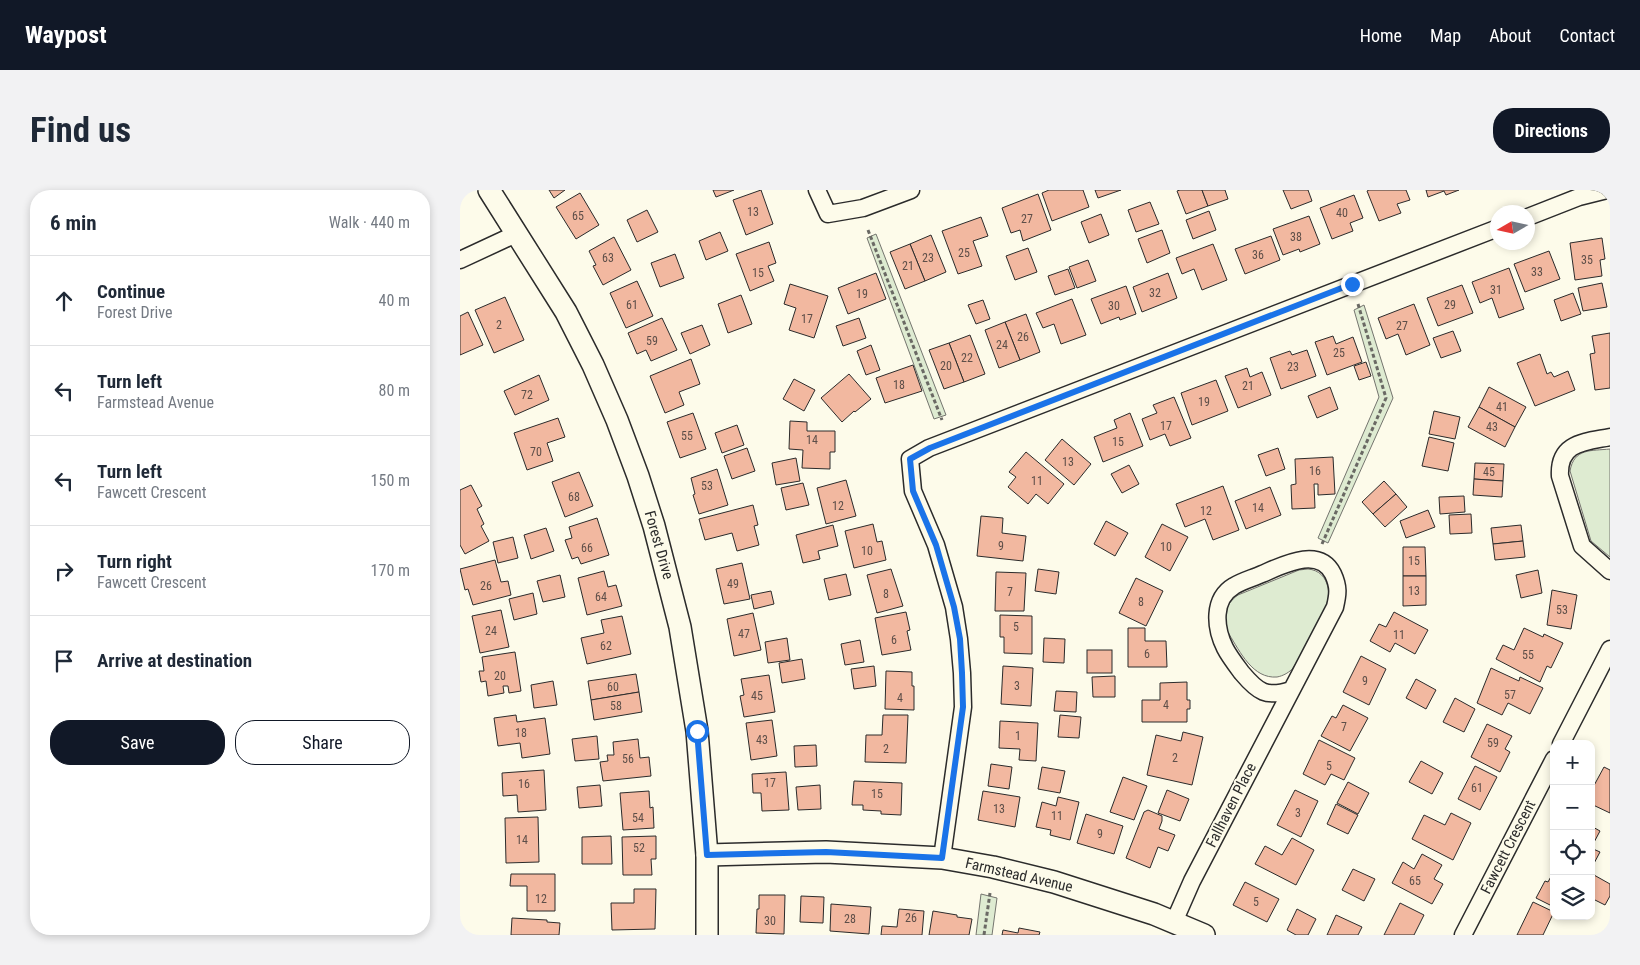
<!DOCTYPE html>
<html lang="en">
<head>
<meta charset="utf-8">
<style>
	:root { --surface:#fff; --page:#f2f2f3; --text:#1f2937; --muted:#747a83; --line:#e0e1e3; --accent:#111827 }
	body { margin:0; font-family:"Roboto Condensed",sans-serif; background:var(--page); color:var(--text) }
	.controls { position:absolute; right:15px; bottom:15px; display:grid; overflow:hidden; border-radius:10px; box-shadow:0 2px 8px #0003 }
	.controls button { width:45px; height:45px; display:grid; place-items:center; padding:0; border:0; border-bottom:1px solid var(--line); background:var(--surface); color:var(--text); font:25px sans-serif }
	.compass { position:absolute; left:1030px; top:15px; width:45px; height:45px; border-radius:50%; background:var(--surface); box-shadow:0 2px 8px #0003; rotate:261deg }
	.stop { position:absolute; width:15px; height:15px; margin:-11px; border:4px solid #1a73e8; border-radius:50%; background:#fff }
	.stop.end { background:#1a73e8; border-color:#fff; box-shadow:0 1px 5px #0008 }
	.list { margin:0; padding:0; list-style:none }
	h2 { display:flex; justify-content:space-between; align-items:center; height:65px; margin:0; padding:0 20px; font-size:21px }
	h2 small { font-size:16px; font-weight:400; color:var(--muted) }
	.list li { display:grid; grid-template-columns:32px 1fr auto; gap:15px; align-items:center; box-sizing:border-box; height:90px; padding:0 20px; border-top:1px solid var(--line) }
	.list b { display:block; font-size:19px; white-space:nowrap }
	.list p { margin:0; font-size:16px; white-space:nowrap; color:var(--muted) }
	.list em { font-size:16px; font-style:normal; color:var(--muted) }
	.actions { display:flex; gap:10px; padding:15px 20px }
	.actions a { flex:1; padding:11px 0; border:1px solid var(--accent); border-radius:20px; text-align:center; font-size:18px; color:var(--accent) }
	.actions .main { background:var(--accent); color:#fff }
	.icon { flex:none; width:28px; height:28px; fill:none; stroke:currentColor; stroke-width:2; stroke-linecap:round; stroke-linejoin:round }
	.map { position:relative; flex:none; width:1150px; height:745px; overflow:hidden; border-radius:20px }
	header { display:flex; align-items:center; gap:30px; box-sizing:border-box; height:70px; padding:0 25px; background:var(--accent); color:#fff }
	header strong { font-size:24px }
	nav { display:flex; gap:28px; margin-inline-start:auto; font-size:18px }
	.intro { display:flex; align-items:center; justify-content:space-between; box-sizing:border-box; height:120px; padding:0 30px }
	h1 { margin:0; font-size:35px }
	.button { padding:12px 22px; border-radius:20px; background:var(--accent); color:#fff; font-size:18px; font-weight:700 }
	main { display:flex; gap:30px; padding:0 30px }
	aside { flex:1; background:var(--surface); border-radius:20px; box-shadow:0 2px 8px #0003 }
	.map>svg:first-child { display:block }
	.green { fill:#deebd1; stroke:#74746e }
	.building { fill:#f2b8a0; stroke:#2b2b2b }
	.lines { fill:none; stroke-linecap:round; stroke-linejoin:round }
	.minor-casing { stroke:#2b2b2b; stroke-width:19 }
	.tertiary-casing { stroke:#2b2b2b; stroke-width:24 }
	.path { stroke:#6a6964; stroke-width:3; stroke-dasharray:4 2.5; stroke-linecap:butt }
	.minor { stroke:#fdfbea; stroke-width:16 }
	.tertiary { stroke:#fdfbea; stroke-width:21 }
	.route { stroke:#1a73e8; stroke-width:6 }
	.labels { text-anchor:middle; stroke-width:4; stroke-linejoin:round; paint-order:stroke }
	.number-label { font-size:12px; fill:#5d4e48 }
	.street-label { font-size:15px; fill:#2b2b2b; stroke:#fdfbea }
</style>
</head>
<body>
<header>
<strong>Waypost</strong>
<nav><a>Home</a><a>Map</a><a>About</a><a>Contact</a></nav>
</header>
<div class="intro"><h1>Find us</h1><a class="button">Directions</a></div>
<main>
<aside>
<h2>6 min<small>Walk · 440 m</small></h2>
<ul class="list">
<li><svg class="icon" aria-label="ahead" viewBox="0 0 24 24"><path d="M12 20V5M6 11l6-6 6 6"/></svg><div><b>Continue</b><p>Forest Drive</p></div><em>40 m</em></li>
<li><svg class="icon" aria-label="left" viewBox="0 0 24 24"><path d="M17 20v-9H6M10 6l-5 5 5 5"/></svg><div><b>Turn left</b><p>Farmstead Avenue</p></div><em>80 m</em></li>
<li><svg class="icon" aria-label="left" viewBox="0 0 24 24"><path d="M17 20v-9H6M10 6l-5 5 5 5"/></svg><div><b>Turn left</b><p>Fawcett Crescent</p></div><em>150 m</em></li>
<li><svg class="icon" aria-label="right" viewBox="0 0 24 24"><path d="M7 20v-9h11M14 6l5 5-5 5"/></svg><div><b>Turn right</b><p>Fawcett Crescent</p></div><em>170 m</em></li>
<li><svg class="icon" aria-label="arrive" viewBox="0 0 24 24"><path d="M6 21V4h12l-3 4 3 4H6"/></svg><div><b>Arrive at destination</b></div></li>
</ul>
<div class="actions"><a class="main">Save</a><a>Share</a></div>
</aside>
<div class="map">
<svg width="1150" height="745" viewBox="0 0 1150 745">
	<rect width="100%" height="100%" fill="#fdfbea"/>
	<g class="green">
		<polygon points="416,44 486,225 474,229 407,48"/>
		<polygon points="904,115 933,208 868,353 858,348 919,207 894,120"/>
		<path d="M1150,259V367L1131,351L1110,281C1114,258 1131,261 1150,259Z"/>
		<path d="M848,379C859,380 866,387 868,398C871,414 859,430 852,444C846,455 841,468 833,478C830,482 823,486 817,487C793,489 780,462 769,444C760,430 765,414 778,405L839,380Z"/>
		<polygon points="521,704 537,708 532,745 516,745"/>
	</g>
	<g class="building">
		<polygon points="89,0 105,0 94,8"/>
		<polygon points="253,0 274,0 256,7"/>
		<polygon points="301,0 313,34 286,45 273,10"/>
		<polygon points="589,0 623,0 629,17 592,31 582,3"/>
		<polygon points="635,0 661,0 638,8"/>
		<polygon points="720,0 742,0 748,16 726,24 717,1"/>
		<polygon points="742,0 765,0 768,9 748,16"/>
		<polygon points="823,0 848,0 852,11 831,19"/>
		<polygon points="909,0 946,0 950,10 937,14 941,23 919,31 907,1"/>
		<polygon points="966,0 999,0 986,5 984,1 968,7"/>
		<polygon points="120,3 139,35 116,49 96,17"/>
		<polygon points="578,4 591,40 563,51 560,40 551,43 542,18"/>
		<polygon points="894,5 903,28 890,33 893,41 872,49 860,18"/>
		<polygon points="690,12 699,34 676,42 668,20"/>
		<polygon points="187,20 198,42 177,52 167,30"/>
		<polygon points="749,21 756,40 733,49 726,30"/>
		<polygon points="641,24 649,45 629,53 621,32"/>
		<polygon points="849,26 860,54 840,62 839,59 823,65 813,39"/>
		<polygon points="521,27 528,46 513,51 522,76 498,84 482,41"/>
		<polygon points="702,40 710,63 687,73 678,49"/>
		<polygon points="260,42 268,61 246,70 239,51"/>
		<polygon points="471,45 486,82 465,91 450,54"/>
		<polygon points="811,46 820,70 785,84 775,59"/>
		<polygon points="154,47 171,80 143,95 133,76 136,75 129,61"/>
		<polygon points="1142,48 1145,69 1140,70 1142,86 1115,90 1110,53"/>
		<polygon points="309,52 316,73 308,76 314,91 290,101 276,64"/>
		<polygon points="450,54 465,91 445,99 430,62"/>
		<polygon points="753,54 767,90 742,100 734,79 722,84 716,68"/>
		<polygon points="568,58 577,82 555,90 546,66"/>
		<polygon points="1089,61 1100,89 1065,102 1054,74"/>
		<polygon points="215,64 224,88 200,97 191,73"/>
		<polygon points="628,70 636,91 617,98 609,77"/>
		<polygon points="1049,78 1064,119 1039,128 1032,108 1020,113 1012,92"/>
		<polygon points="608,79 615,98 595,105 588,86"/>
		<polygon points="416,83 426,109 388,124 378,98"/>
		<polygon points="708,83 717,108 682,122 673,97"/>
		<polygon points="177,91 193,126 166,138 150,103"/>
		<polygon points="1142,93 1147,117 1123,121 1118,98"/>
		<polygon points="330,94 368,106 354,148 329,140 336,118 324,114"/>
		<polygon points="1002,95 1013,123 978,136 967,108"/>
		<polygon points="666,96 676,124 660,130 659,127 641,134 631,109"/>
		<polygon points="1113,103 1121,124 1101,131 1094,110"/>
		<polygon points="281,105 292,134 268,143 258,114"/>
		<polygon points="45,107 64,150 34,163 15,120"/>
		<polygon points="612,109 626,145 601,154 594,134 583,138 576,123"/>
		<polygon points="523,110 530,129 516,134 508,115"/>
		<polygon points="954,114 970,155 946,165 938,144 926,149 918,128"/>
		<polygon points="8,122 23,155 0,165 0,126"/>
		<polygon points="566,124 580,162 560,170 545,132"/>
		<polygon points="202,128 217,160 191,171 186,160 177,164 168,143"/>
		<polygon points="399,128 406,148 383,156 376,136"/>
		<polygon points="545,132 560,170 539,178 525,140"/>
		<polygon points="242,135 250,155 230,164 221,143"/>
		<polygon points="993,141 1001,161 981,168 973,148"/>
		<polygon points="1150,143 1150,198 1135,200 1130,164 1135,163 1132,146"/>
		<polygon points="510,145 525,184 504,192 489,153"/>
		<polygon points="873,146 876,154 893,147 902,172 867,185 855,152"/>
		<polygon points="489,153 504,192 484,199 469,160"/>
		<polygon points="411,155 420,180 406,185 397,161"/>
		<polygon points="847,160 856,186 821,199 810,168 830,161 832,165"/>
		<polygon points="1080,164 1087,184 1091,182 1094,187 1108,181 1115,200 1075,216 1057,173"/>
		<polygon points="231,169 240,194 219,202 224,215 205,223 190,186"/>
		<polygon points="906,172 911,186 899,190 894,176"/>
		<polygon points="453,175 462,201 425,213 416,188"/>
		<polygon points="787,178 790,187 802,182 811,205 778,218 765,186"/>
		<polygon points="389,184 411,209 395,222 394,221 382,232 361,208"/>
		<polygon points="79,185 89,210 55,225 44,201"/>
		<polygon points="334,189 355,200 344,221 323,209"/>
		<polygon points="756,190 768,221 732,235 721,203"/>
		<polygon points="870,197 878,219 857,228 848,206"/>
		<polygon points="1029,197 1066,217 1055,237 1019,217"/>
		<polygon points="714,207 731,248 710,256 705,244 690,250 682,229 697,223 693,215"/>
		<polygon points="1019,217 1055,237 1045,257 1008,237"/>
		<polygon points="974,221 1000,227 995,249 969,244"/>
		<polygon points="233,223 246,259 220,268 207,232"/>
		<polygon points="670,223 683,256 643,272 634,247 657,238 654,230"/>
		<polygon points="98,228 105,247 87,253 93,271 67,280 54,243"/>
		<polygon points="330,231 347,232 347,241 375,241 375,262 370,262 370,279 342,278 343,260 329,259"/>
		<polygon points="277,235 284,255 262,263 255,243"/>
		<polygon points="969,247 994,253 988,281 962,276"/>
		<polygon points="602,249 631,274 614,295 585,270"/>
		<polygon points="287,258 295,281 272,289 264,266"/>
		<polygon points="818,258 825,279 806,286 798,265"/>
		<polygon points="566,262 604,294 588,314 576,304 568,314 548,297 556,287 549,282"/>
		<polygon points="873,267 875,304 858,305 858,294 854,294 855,318 832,319 831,295 836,294 835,269"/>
		<polygon points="336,268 340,291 316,295 312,273"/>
		<polygon points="1015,273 1044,274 1043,291 1014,289"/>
		<polygon points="669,275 679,294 662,303 651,284"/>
		<polygon points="257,279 268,315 239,324 233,305 235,304 231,288"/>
		<polygon points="119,282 133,316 105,327 92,292"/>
		<polygon points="1014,289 1043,291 1042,307 1013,305"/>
		<polygon points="386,290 396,326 366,334 357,298"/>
		<polygon points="924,291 936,304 913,324 902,312"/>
		<polygon points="343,293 349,315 326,320 321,298"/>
		<polygon points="11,295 22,316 17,319 24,334 21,336 29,351 5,364 0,355 0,300"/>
		<polygon points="763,296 779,340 753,350 745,329 725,337 716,314"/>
		<polygon points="810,297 821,325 786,339 775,311"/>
		<polygon points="936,304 947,317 925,337 913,324"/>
		<polygon points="1004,306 1005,322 980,324 979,307"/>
		<polygon points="293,315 298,335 294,336 299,355 277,361 272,343 245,350 239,329"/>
		<polygon points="968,320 975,337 946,348 940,331"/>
		<polygon points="1011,324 1012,343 990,344 989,325"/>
		<polygon points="521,326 543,328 542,343 566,346 563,371 517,366"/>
		<polygon points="137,328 149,365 121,374 118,367 112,369 105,350 112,348 109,337"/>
		<polygon points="646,331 668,343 655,366 634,354"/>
		<polygon points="413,334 417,352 422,351 426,370 394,378 385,341"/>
		<polygon points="702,334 728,347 710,381 685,367"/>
		<polygon points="373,335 378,356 358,361 360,369 343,373 336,345"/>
		<polygon points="1061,335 1063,351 1033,354 1031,338"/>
		<polygon points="86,338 94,361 71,369 64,345"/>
		<polygon points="53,347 58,368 38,373 33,352"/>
		<polygon points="1063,351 1065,367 1035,370 1033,354"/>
		<polygon points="943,357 965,357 966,386 943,386"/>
		<polygon points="35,370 41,392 48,391 51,405 13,415 8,399 5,400 0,379"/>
		<polygon points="282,373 290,409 264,414 256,379"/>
		<polygon points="431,379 443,416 417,423 407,385"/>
		<polygon points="578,379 599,382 596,404 575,401"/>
		<polygon points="1078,380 1082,403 1061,408 1056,385"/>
		<polygon points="144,381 148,397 156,395 162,416 127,425 118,388"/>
		<polygon points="536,382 566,383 564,421 535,421"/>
		<polygon points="386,384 391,405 369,410 364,389"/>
		<polygon points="100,385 105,407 83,412 77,391"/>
		<polygon points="943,386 966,386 966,415 943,416"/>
		<polygon points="676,388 703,401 686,436 659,423"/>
		<polygon points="1092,400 1117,405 1111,439 1087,435"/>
		<polygon points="311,401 314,414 294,419 291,405"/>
		<polygon points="73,403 77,424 54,430 49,409"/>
		<polygon points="41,420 49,457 20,463 12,426"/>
		<polygon points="446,422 450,440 447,441 451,460 422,465 415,428"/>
		<polygon points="934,422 968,440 955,464 935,453 930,462 910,451 919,434 926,437"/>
		<polygon points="293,423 301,460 274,466 267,429"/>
		<polygon points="540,425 572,426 572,464 544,463 544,447 540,447"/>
		<polygon points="162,426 171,464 127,474 121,448 144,443 141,430"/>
		<polygon points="668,438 685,438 685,451 706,451 707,477 668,477"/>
		<polygon points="1064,438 1083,447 1084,444 1103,453 1091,478 1087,476 1080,492 1036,469 1043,455 1054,460"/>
		<polygon points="327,448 330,470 308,473 305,452"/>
		<polygon points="584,448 605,449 604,473 583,472"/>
		<polygon points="400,450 404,472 385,475 381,454"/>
		<rect x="627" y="460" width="25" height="23"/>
		<polygon points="55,462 61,501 49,503 48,496 43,496 44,503 28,506 26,491 21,492 19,481 24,481 22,467"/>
		<polygon points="901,466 926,479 909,515 883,502"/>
		<polygon points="342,469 345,489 322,493 319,473"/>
		<polygon points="414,476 416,496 394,499 391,479"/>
		<polygon points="543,476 573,478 571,516 541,514"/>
		<polygon points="1031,478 1059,491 1060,487 1083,498 1070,524 1048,513 1042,525 1017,513"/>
		<polygon points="426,481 452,482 452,496 454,496 454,520 425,519"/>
		<polygon points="176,484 179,502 131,510 128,491"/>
		<polygon points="309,485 315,522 284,527 280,506 284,505 281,489"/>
		<polygon points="655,486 655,507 633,507 632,487"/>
		<polygon points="956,489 976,500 966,519 946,508"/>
		<polygon points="93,491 97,515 74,518 71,495"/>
		<polygon points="727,492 727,510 730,510 730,519 727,519 727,532 682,532 682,510 700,510 700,493"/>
		<polygon points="596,501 617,502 616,522 594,521"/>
		<polygon points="179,502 182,522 134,530 131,510"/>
		<polygon points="995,508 1015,519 1004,542 983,532"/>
		<polygon points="883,515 908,528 890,561 861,546 872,526 876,528"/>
		<polygon points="56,525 57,532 85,528 90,564 62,568 60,553 38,556 34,528"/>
		<polygon points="423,525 448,525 446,573 405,572 406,545 422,545"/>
		<polygon points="600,525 621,527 619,548 598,547"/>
		<polygon points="312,530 317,566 291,570 286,533"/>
		<polygon points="540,531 578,533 576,571 559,570 560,559 539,558"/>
		<polygon points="1027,534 1052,546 1045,559 1050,562 1040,582 1011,567"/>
		<polygon points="723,542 743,547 732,595 687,585 696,545 721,551"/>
		<polygon points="137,546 139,569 115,571 112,549"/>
		<polygon points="178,549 180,568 189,567 191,586 143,591 140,572 148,571 147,565 154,565 153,552"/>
		<polygon points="859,550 895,568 884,590 871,584 865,595 843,584"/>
		<polygon points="356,555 357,576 335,577 334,556"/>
		<polygon points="961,571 983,583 972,604 949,592"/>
		<polygon points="531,574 552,577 549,599 528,596"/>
		<polygon points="1015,576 1037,587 1020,620 998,609"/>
		<polygon points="582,577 605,581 600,603 578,599"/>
		<polygon points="1144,577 1150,580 1150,623 1131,614 1131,601"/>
		<polygon points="84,580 86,620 58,622 57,605 43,606 42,583"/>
		<polygon points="326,582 329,620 302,621 301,603 293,603 292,584"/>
		<polygon points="663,587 687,596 674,630 650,622"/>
		<polygon points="394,591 442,593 441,625 421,624 421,621 403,620 403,615 392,615"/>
		<polygon points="888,592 909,603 898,624 877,613"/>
		<polygon points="140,595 142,616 119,618 117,597"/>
		<polygon points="360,595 361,619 338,620 336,597"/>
		<polygon points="707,600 729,609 720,631 698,623"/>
		<polygon points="835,600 858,611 841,647 817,635"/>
		<polygon points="189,601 190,618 193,617 194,638 163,640 160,603"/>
		<polygon points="523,601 560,607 555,637 518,630"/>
		<polygon points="598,607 619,612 610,650 590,645 591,640 576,637 582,612 596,616"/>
		<polygon points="876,614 898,625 888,644 867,634"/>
		<polygon points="688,620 702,626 702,631 699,639 715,645 708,661 698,657 690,678 666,668 684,622"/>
		<polygon points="991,623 1011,633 993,670 952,649 964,625 985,635"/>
		<polygon points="626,624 663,636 654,664 617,653"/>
		<polygon points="78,627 79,672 46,673 45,628"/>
		<polygon points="1131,636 1140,641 1131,658 1140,662 1131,679"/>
		<polygon points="151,646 152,674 122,674 122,647"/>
		<polygon points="196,646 196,669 191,669 192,685 163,685 162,647"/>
		<polygon points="832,648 854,660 836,695 795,674 805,656 822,665"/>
		<polygon points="962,664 982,675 974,689 983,694 972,714 932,693 943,672 954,679"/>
		<polygon points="893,679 915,689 904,711 882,700"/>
		<polygon points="1094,681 1094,717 1076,708 1085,691 1088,692"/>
		<polygon points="51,684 95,684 95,721 67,721 67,696 50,696"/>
		<polygon points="1134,685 1150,694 1150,706 1145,715 1131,708 1131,691"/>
		<polygon points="785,692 819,709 807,732 773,715"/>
		<polygon points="174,699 196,699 195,739 152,740 151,713 174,713"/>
		<polygon points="299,705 325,705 324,744 296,743 297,719 299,719"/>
		<polygon points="341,706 364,707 363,733 340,732"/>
		<polygon points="1073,712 1094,722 1083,745 1057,745"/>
		<polygon points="940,713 964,725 954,745 924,745"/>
		<polygon points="371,714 411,717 409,744 370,741"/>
		<polygon points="439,719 464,721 462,745 421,745 422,736 437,737"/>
		<polygon points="837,719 856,729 848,745 836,745 827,740"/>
		<polygon points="473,721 497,725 497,727 512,729 509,745 469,745"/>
		<polygon points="876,725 902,737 898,745 867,745"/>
		<polygon points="52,728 87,730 87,732 100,733 99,745 51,745"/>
		<polygon points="559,738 580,742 579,745 542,745 543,740 558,743"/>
	</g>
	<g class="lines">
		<g class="minor-casing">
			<g id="minor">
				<polyline points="357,0 368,24 403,18 451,0"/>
				<polyline points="1068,27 1119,7 1147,0"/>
				<polyline points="0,70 58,43"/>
				<path d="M1150,247C1125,252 1098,252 1100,286L1122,356L1150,381"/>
				<polyline points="1101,554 1150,459"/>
				<polyline points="482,668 503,517 502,483 499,449 494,417 476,355 453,301 450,269 469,258 1038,38"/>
				<path d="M714,732L732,691L875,417C878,404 879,397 873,384C859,356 823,375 802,384C793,388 782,391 774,396C752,409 755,438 765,458C769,466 776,475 782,483C798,502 806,508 831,500"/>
				<polyline points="1003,745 1094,569"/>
			</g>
		</g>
		<g class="tertiary-casing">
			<g id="tertiary">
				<polyline points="29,0 106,122 133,175 157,230 178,286 194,336 220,437 237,541 247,665 247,745"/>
				<polyline points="247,665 366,662 482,668 533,677 594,692 694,724 744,745"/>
			</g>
		</g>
		<g class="path">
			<polyline points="408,40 482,230"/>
			<polyline points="862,354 926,208 898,114"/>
			<polyline points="524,745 530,703"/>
		</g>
		<use href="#minor" class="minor"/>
		<use href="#tertiary" class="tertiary"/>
	</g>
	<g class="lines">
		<polyline class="route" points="237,541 247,665 366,662 482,668 503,517 502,483 500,449 494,417 476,355 453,301 450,269 470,258 892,94"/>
	</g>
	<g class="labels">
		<g class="number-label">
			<text x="293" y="26">13</text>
			<text x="882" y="27">40</text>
			<text x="118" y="30">65</text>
			<text x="567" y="33">27</text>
			<text x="836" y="51">38</text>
			<text x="504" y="67">25</text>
			<text x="798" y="69">36</text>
			<text x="148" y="72">63</text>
			<text x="468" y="72">23</text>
			<text x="1127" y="74">35</text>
			<text x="448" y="80">21</text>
			<text x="1077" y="86">33</text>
			<text x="298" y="87">15</text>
			<text x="1036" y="104">31</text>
			<text x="695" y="107">32</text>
			<text x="402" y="108">19</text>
			<text x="172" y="119">61</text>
			<text x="990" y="119">29</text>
			<text x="654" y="120">30</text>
			<text x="347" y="133">17</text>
			<text x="39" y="139">2</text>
			<text x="942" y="140">27</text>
			<text x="563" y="151">26</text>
			<text x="192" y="155">59</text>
			<text x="542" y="159">24</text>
			<text x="879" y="167">25</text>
			<text x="507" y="172">22</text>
			<text x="486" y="180">20</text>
			<text x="833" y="181">23</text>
			<text x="439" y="199">18</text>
			<text x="788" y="200">21</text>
			<text x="67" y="209">72</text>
			<text x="744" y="216">19</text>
			<text x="1042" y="221">41</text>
			<text x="706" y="240">17</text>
			<text x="1032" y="241">43</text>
			<text x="227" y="250">55</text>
			<text x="352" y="254">14</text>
			<text x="658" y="256">15</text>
			<text x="76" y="266">70</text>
			<text x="608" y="276">13</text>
			<text x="855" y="285">16</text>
			<text x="1029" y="286">45</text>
			<text x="577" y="295">11</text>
			<text x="247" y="300">53</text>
			<text x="114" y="311">68</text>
			<text x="378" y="320">12</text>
			<text x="798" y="322">14</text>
			<text x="746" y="325">12</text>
			<text x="541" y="360">9</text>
			<text x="706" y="361">10</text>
			<text x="127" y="362">66</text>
			<text x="407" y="365">10</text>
			<text x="954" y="375">15</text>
			<text x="273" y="398">49</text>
			<text x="26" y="400">26</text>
			<text x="954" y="405">13</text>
			<text x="550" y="406">7</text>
			<text x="426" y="408">8</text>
			<text x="141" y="411">64</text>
			<text x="681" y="416">8</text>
			<text x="1102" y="424">53</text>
			<text x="556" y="441">5</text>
			<text x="31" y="445">24</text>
			<text x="284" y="448">47</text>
			<text x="939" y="449">11</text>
			<text x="434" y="454">6</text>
			<text x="146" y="460">62</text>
			<text x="687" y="468">6</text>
			<text x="1068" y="469">55</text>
			<text x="40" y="490">20</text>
			<text x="905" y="495">9</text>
			<text x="557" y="500">3</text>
			<text x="153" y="501">60</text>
			<text x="1050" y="509">57</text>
			<text x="297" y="510">45</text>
			<text x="440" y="512">4</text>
			<text x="706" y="519">4</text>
			<text x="156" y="520">58</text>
			<text x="884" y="541">7</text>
			<text x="61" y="547">18</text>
			<text x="558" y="550">1</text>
			<text x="302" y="554">43</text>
			<text x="1033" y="557">59</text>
			<text x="426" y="563">2</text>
			<text x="715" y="572">2</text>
			<text x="168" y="573">56</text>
			<text x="869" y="580">5</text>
			<text x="310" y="597">17</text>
			<text x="64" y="598">16</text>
			<text x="1017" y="602">61</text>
			<text x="417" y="608">15</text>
			<text x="539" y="623">13</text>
			<text x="838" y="627">3</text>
			<text x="597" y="630">11</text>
			<text x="178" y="632">54</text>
			<text x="640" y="648">9</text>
			<text x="62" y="654">14</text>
			<text x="179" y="662">52</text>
			<text x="955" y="695">65</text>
			<text x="81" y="713">12</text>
			<text x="796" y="716">5</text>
			<text x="451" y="732">26</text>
			<text x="390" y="733">28</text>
			<text x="310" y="735">30</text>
		</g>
		<g class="street-label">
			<text transform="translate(199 355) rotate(74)" y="5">Forest Drive</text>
			<text transform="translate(771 615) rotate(-63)" y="5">Fallhaven Place</text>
			<text transform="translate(1048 657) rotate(-63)" y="5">Fawcett Crescent</text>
			<text transform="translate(559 685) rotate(13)" y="5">Farmstead Avenue</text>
		</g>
	</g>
</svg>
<div class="controls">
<button>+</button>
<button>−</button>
<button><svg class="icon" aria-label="locate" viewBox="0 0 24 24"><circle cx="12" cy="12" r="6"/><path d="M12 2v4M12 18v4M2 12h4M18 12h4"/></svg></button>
<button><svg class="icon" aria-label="layers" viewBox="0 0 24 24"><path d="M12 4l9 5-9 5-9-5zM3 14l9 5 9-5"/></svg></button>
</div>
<svg class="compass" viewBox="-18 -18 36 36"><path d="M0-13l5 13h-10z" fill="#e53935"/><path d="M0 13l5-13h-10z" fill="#747a83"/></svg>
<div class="stop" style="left:237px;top:541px"></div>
<div class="stop end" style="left:892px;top:94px"></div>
</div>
</main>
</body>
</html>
